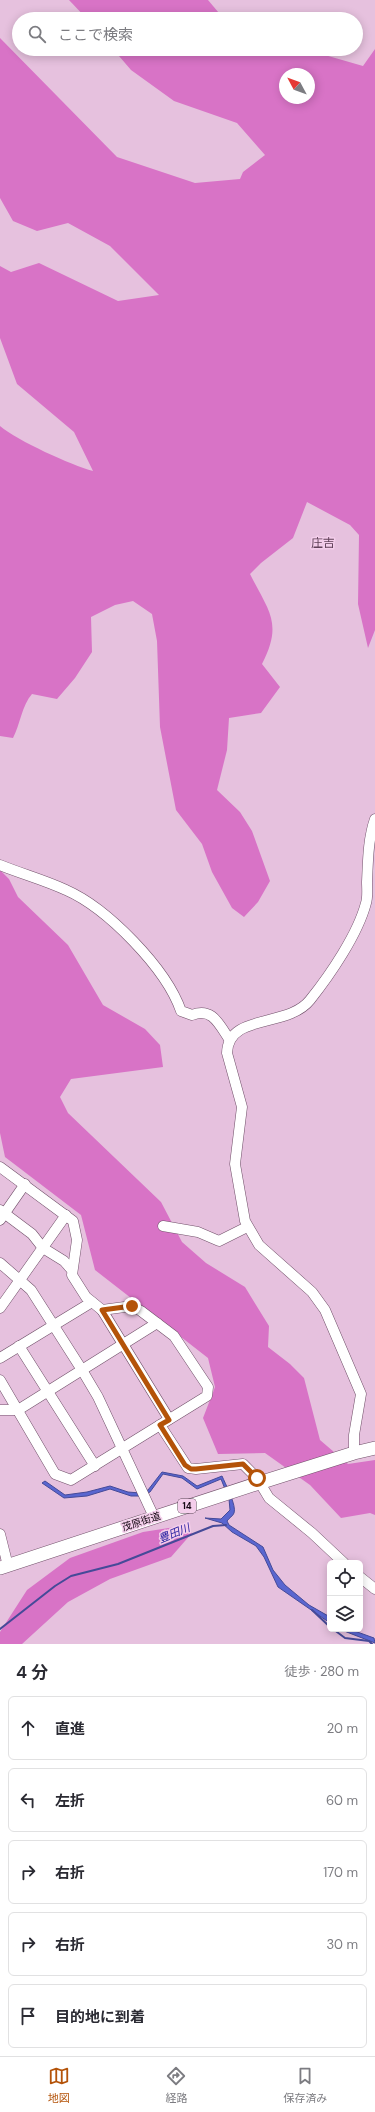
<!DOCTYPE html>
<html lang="ja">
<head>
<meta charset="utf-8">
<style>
	:root { --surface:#fff; --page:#f2f2f3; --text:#2b2b33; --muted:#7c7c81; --line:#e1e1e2; --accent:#b45309 }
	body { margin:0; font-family:"DM Sans","Noto Sans JP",sans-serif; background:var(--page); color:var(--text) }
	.controls { position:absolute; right:12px; bottom:12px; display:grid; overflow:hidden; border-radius:6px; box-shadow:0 2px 10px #0003 }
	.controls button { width:36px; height:36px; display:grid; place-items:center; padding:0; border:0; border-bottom:1px solid var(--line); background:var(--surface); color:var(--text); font:20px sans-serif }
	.compass { position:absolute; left:279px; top:68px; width:36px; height:36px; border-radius:50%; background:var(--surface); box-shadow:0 2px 10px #0003; rotate:311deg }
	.stop { position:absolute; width:12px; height:12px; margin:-9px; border:3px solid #b45309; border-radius:50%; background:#fff }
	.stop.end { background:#b45309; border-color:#fff; box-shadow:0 1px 4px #0008 }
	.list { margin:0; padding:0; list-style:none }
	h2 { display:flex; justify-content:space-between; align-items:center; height:52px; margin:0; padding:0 16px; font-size:17px }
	h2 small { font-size:13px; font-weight:400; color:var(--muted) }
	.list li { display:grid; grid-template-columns:26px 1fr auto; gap:12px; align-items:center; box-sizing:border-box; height:64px; margin:0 8px 8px; padding:0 8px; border:1px solid var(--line); border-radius:6px }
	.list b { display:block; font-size:15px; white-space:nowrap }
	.list em { font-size:13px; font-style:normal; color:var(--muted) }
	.icon { flex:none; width:22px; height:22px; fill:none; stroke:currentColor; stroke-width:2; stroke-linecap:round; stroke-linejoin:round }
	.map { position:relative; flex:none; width:375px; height:1644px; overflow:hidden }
	.search { position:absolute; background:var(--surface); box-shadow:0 2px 10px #0003; left:12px; right:12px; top:12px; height:44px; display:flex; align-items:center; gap:10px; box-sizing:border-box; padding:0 14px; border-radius:22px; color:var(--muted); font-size:15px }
	.sheet { height:412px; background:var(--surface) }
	nav { display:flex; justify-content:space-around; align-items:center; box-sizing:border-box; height:56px; border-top:1px solid var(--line); background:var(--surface); font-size:11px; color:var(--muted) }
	nav a { display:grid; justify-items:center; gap:2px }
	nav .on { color:var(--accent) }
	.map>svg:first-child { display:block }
	.forest { fill:#d873c6; fill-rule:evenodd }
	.water { fill:#5966d0; stroke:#454a98 }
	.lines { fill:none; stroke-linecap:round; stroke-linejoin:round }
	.stream { stroke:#454a98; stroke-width:2 }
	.minor-casing { stroke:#71516a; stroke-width:11 }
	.major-casing { stroke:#71516a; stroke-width:14 }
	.minor { stroke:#fff; stroke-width:10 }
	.major { stroke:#fff; stroke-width:13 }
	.route { stroke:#b45309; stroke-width:5 }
	.labels { text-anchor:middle; stroke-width:3; stroke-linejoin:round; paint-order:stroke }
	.shield { fill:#f4ceeb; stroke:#594554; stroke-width:1 }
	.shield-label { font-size:9px; font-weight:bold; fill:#160a14 }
	.street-label { font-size:10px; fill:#160a14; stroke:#f4ceeb }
	.water-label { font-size:11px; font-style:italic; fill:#2a22a1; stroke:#f4ceeb }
	.quarter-label { font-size:12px; fill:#604159; stroke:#f4ceeb }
</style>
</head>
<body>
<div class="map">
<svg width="375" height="1644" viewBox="0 0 375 1644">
	<rect width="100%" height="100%" fill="#e6c1de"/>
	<g class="forest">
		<polygon points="69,0 208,0 224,19 87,19"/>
		<path d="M0,38L117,157L195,183L240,179L243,172L265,155L237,123L174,101L131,70L113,49H304L363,66L375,49V630L368,648L358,604L359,535L350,525L307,502L293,538L261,563L250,574C269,612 283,623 262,664L280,687L261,713L229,718L227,750L217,790L240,812L252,831L270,881L258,902L244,917L232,908L212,872L202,844L176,810L160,727L157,641L152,614L133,601L115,605L91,617L92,652L75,678L57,699L32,694C22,705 20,725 13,738L0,736V426C18,441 71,465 93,471L74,432L17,384L0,338V266L11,272L39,263L118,301L159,295L110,246L68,223L37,231L13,221L0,198ZM285,74H309V98H285Z"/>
		<polygon points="0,870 9,879 18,897 68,945 103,1005 145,1029 160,1045 163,1067 71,1079 60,1097 68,1113 161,1202 182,1242 206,1263 245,1287 269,1326 268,1347 290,1364 304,1378 320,1440 348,1464 375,1460 375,1515 370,1513 341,1518 310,1485 265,1453 218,1454 203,1418 215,1387 208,1358 95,1270 81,1215 5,1157 0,1133"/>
		<polygon points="175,1527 192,1533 171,1557 110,1579 68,1602 22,1644 0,1644 0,1632 27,1590 70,1558 143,1532"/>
	</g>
	<g class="water">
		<path d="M162,1472L183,1476L197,1486L222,1476C225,1483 237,1506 234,1513C233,1516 229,1518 227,1521L229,1525L263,1547L273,1570L285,1585L309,1605L330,1617V1623L278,1587L264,1557L256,1546L232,1532L222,1523L205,1518L221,1519L230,1510L229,1499L221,1479L197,1489L182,1478L163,1474L150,1492L141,1496H131L110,1489L87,1496L64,1498L42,1483L45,1481L65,1495L87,1492L110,1486L128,1492L140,1493L148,1490Z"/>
		<polygon points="339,1629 349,1629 374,1638 375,1643"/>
	</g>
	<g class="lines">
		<g class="stream">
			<polyline points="312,1610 330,1627"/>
			<polyline points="0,1629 55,1586 71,1576 118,1564 213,1526 226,1525"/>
			<polyline points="333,1629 345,1638 369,1641 372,1644"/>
		</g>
		<g class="minor-casing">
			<g id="minor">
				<path d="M0,865C22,874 45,880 66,890C107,908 166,968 181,1011L192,1015C212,1007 219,1024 229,1039"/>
				<polyline points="0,1167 73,1221 77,1240 72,1275 86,1297 102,1310 132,1306 141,1311 174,1336 208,1387 207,1396 71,1480 55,1474 0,1380"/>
				<polyline points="0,1210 32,1234 43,1248 64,1261 71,1269"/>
				<polyline points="0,1220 25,1184"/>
				<polyline points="163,1226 198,1232 219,1241 247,1227"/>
				<polyline points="0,1263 31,1290 82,1370 98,1397 154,1517"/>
				<polyline points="0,1308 66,1215"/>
				<polyline points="102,1310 169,1419"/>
				<polyline points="19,1346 95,1466"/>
				<polyline points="0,1358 92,1302"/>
				<polyline points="0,1410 18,1410 157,1323"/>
				<polyline points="160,1425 188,1468 196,1469 243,1464 257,1478 269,1498 312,1533 344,1563"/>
				<path d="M354,1453V1435L361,1394L325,1310L312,1292L259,1245L245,1221L235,1164L242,1107L227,1053C228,1013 288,1028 310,1000C330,975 358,934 366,903C368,897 367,888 367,882C368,861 368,839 375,819"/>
				<polyline points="0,1534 8,1566"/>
				<polyline points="360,1577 375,1589"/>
			</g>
		</g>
		<g class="major-casing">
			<polyline id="major" points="0,1568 259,1483 354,1453 375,1448"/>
		</g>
		<use href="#minor" class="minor"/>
		<use href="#major" class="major"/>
	</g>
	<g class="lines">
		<polyline class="route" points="132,1306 102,1310 169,1420 160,1425 185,1465 191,1469 196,1469 243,1464 257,1478"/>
	</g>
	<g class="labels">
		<rect class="shield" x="178" y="1499" width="18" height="14" rx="3"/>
		<g class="shield-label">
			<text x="187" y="1509">14</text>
		</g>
		<g class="street-label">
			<text transform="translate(141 1521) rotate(-18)" y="4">茂原街道</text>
		</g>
		<g class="water-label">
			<text transform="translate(174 1533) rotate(-22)" y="4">豊田川</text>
		</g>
		<g class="quarter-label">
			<text x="323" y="547">庄吉</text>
		</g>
	</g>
</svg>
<div class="controls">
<button><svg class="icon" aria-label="locate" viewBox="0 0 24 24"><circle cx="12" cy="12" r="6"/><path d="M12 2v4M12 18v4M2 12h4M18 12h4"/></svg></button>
<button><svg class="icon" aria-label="layers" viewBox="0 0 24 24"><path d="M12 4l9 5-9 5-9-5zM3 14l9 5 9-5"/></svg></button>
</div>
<svg class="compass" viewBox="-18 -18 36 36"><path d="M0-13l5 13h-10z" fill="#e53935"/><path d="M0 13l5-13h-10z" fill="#7c7c81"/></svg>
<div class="stop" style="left:257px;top:1478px"></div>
<div class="stop end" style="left:132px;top:1306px"></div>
<div class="search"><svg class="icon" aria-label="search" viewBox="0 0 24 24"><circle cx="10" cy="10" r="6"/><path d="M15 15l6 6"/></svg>ここで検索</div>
</div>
<section class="sheet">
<h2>4 分<small>徒歩 · 280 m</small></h2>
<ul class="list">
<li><svg class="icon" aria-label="ahead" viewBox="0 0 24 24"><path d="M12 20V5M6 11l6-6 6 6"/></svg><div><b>直進</b></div><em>20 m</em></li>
<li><svg class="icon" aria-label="left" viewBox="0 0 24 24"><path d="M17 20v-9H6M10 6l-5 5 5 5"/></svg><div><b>左折</b></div><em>60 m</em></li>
<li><svg class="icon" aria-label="right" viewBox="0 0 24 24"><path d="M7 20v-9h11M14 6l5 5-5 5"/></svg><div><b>右折</b></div><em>170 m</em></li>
<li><svg class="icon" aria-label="right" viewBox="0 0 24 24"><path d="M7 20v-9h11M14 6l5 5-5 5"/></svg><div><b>右折</b></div><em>30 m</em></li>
<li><svg class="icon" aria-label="arrive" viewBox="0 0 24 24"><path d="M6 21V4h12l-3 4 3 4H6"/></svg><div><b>目的地に到着</b></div></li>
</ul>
</section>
<nav>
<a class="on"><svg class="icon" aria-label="map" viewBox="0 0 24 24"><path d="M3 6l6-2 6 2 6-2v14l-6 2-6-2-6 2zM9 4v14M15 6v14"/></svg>地図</a>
<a><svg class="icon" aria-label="directions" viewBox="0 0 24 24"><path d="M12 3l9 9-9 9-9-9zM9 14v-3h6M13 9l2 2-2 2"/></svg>経路</a>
<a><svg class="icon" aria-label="saved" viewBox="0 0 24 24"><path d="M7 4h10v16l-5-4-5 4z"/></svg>保存済み</a>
</nav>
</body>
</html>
